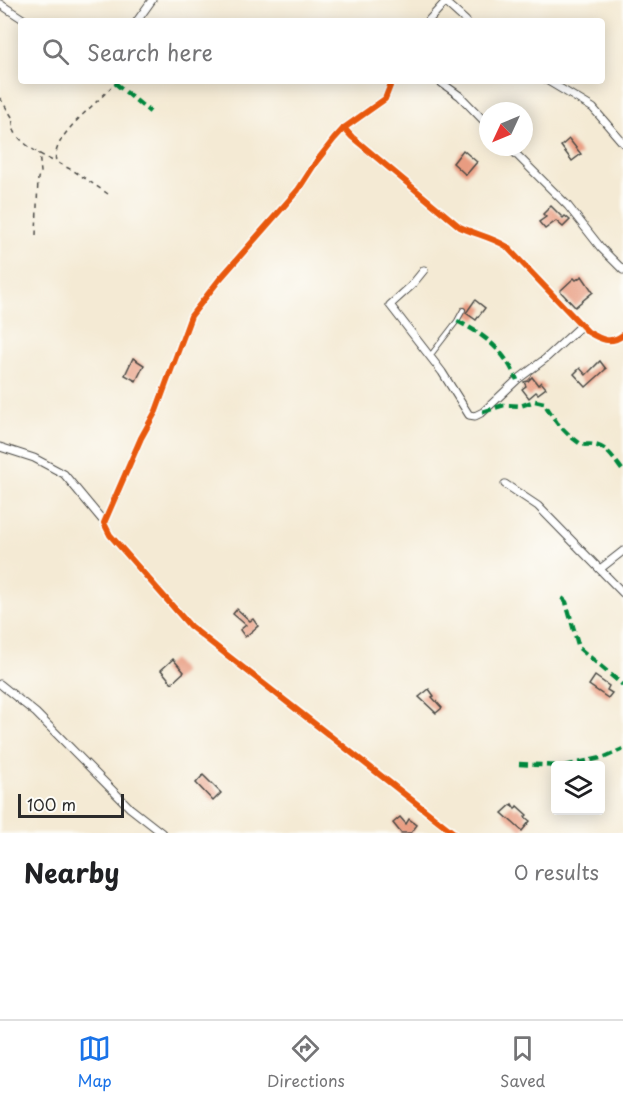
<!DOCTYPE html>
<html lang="en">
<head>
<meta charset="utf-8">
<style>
	:root { --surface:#fff; --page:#f6f6f6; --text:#202124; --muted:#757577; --line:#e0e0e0; --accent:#1a73e8 }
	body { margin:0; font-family:"Playpen Sans",sans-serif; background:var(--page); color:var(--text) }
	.controls { position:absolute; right:18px; bottom:18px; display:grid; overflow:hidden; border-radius:6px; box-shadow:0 3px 15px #0003 }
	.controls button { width:54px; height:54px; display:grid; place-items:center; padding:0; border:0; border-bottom:2px solid var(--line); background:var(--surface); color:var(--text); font:30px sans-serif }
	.compass { position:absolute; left:479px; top:102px; width:54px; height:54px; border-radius:50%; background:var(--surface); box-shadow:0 3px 15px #0003; rotate:226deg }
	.scale { position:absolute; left:18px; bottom:15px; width:106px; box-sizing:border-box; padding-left:6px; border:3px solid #2b2b2b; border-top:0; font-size:16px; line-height:21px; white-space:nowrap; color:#2b2b2b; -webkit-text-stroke:4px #fdfcf7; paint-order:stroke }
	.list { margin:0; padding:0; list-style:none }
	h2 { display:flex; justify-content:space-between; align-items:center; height:78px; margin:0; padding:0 24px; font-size:26px }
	h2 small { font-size:20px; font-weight:400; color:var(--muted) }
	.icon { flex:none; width:33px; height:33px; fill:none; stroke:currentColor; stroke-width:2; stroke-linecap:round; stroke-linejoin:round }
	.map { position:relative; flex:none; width:623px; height:833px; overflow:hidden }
	.search { position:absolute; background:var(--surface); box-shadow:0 3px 15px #0003; left:18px; right:18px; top:18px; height:66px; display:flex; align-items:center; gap:15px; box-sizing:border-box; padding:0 21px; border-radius:6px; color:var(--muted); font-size:22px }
	.sheet { height:186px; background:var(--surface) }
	nav { display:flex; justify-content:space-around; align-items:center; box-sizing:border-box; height:84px; border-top:2px solid var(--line); background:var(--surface); font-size:16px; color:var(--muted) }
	nav a { display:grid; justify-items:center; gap:3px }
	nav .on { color:var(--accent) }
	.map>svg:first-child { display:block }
	.building { fill:#e89c81 }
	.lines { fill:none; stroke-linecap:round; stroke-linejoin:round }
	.lane-casing { stroke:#494844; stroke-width:6 }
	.street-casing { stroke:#494844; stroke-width:9 }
	.path { stroke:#494844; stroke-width:1.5; stroke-dasharray:4.5 4.5; stroke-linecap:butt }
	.lane { stroke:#fff; stroke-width:4 }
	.street { stroke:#fff; stroke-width:7 }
	.quiet { stroke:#00873e; stroke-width:4.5; stroke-dasharray:9 4.5; stroke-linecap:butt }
	.cycleway-casing { stroke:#fdfcf7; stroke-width:10 }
	.cycleway { stroke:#e8590c; stroke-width:6 }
</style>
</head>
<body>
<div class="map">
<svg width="623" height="833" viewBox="0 0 623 833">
	<rect width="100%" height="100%" fill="#fdfcf7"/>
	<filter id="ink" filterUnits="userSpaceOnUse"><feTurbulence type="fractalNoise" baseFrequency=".0167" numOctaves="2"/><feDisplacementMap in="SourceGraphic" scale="12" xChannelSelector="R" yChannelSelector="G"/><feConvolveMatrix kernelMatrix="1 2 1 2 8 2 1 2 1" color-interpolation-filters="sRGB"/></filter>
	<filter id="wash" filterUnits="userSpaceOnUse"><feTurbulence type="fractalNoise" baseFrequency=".008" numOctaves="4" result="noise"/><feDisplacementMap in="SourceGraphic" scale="24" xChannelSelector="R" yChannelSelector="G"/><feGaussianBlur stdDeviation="1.35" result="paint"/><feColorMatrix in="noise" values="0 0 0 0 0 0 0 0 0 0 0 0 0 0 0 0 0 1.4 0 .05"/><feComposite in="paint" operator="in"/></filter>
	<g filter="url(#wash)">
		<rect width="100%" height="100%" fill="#f4ead4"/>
		<g id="blocks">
			<g class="building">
				<polygon points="569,139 581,154 572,161 561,146"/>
				<polygon points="463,150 477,162 466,175 453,163"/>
				<polygon points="551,206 563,218 565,216 570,220 563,227 556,221 545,229 539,222 546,217 543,214"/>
				<polygon points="582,276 593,292 575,307 560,291 574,278 576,280"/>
				<polygon points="475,300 485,308 476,320 466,313"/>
				<polygon points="133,358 144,365 136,381 125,375"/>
				<polygon points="600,361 606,369 586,387 574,374 580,368 586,375"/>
				<polygon points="532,377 538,385 541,382 546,388 538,394 536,392 529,398 522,389 526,386 524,382 528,381"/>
				<polygon points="237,609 250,621 253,619 258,626 245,637 240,630 246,625 233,614"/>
				<polygon points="173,659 184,672 172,683 161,670"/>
				<polygon points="595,676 609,686 607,690 612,693 608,698 589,685"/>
				<polygon points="429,689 434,696 432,697 442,708 436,713 419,697"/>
				<polygon points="203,775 221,793 213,801 196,783"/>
				<polygon points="512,804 515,809 517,806 527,815 525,817 530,821 522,831 502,813"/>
				<polygon points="400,817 406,824 409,819 417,825 411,833 401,833 393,823"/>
			</g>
		</g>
	</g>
	<g filter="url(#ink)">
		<use href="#blocks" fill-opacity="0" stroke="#494844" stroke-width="1.5"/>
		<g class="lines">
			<g class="lane-casing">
				<polyline id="lane" points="430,356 457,321 463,310"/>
			</g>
			<g class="street-casing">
				<g id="street">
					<polyline points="445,2 466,21"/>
					<polyline points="0,4 26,21"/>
					<polyline points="137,21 152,0"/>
					<polyline points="428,21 447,0"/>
					<polyline points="392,81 385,99 344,128 334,139 316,162 298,190 219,280 191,316 156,411 141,438 104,523 110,535 190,626 454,833"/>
					<polyline points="439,81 460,96 488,125"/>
					<polyline points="548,81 593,108 623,143"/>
					<path d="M344,128L352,137L460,227C475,234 491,237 506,246L588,332C600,339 610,345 623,335"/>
					<polyline points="509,147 568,206 601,248 623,270"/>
					<polyline points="424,270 411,286 390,305 442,372 469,415 475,416 483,412 517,380 545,359 582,325"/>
					<polyline points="0,447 34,458 64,474 104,522"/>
					<polyline points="505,484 538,506 623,593"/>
					<polyline points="600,569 623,551"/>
					<polyline points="0,684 36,713 130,808 162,833"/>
				</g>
			</g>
			<g class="path">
				<path d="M0,98L14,120C6,136 42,156 55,162"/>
				<path d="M108,194L74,171L56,162C50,134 102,102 116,81"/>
				<polyline points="36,235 38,178 41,172 39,153"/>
			</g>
			<use href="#lane" class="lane"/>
			<use href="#street" class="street"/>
			<g class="quiet">
				<polyline points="115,83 150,112"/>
				<path d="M457,321C484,334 505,351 517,380"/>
				<path d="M483,412L504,405L520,406L535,401L544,403L557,423L570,436L582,445C605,442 610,454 623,471"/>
				<polyline points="562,598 566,602 579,648 623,685"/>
				<polyline points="519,764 560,766"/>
				<polyline points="565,766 605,757 623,749"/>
			</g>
			<g class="cycleway-casing">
				<g id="cycleway">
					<polyline points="392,81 385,99 344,128 334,139 316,162 298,190 219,280 191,316 156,411 141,438 104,523 110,535 190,626 454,833"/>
					<path d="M344,128L352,137L460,227C475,234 491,237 506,246L588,332C600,339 610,345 623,335"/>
				</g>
			</g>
			<use href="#cycleway" class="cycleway"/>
		</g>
	</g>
</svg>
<div class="controls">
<button><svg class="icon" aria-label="layers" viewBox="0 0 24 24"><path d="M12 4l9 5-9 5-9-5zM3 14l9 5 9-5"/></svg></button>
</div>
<svg class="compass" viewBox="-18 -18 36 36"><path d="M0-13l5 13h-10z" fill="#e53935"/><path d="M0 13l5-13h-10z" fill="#757577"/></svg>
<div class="scale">100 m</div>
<div class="search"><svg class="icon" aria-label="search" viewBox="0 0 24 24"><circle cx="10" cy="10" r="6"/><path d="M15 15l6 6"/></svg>Search here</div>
</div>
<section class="sheet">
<h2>Nearby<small>0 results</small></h2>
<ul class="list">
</ul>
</section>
<nav>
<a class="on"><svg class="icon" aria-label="map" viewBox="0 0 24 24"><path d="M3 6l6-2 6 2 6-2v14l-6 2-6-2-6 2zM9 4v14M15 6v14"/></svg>Map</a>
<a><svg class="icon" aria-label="directions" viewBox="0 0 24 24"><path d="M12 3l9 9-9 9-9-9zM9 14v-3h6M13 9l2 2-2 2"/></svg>Directions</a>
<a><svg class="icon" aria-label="saved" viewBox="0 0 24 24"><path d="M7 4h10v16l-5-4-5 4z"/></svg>Saved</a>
</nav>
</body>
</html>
